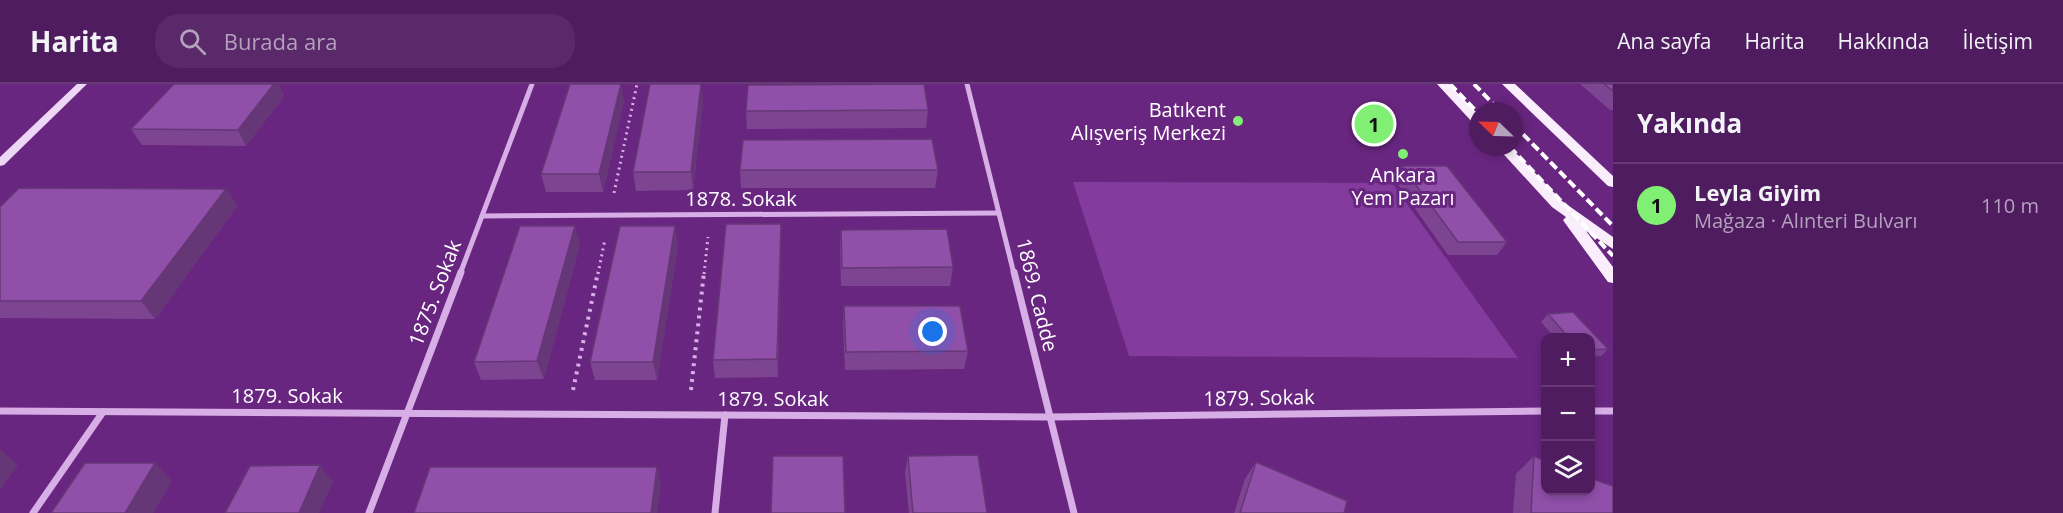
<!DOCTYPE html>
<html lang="tr">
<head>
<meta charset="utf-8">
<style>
	:root { --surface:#4f1c60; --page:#592969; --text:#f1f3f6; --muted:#b3a1bd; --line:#663a75; --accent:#81ef73 }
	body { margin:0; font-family:"Open Sans",sans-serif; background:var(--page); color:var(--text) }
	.controls { position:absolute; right:18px; bottom:18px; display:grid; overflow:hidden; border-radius:12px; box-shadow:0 3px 9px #0003 }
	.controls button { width:54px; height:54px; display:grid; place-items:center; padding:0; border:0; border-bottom:2px solid var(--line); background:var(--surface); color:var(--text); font:30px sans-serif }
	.compass { position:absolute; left:1469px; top:18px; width:54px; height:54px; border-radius:50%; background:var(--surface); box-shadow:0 3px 9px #0003; rotate:293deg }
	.you { position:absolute; left:933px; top:248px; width:21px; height:21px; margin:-15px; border:4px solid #fff; border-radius:50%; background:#1a73e8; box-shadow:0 0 0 9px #1a73e833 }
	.badge { display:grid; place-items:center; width:39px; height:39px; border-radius:50%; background:var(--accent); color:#111; font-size:20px; font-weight:700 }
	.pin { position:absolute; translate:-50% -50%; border:3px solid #fff; box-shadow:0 2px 6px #0006 }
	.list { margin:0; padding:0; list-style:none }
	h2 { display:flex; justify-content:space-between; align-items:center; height:78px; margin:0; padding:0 24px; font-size:26px }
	h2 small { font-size:20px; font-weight:400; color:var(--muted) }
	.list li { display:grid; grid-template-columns:39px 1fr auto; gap:18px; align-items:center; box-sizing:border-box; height:84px; padding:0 24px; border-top:2px solid var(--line) }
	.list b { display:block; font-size:22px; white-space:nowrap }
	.list p { margin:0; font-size:20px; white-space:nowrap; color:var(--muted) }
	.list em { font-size:20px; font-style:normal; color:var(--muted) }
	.icon { flex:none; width:33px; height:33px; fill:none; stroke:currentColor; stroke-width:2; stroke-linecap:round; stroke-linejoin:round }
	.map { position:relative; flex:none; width:1613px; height:429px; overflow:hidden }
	header { display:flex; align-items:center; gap:36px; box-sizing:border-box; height:84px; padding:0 30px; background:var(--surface); border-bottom:2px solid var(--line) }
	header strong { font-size:28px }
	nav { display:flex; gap:33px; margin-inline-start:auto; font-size:21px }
	.search { width:420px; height:54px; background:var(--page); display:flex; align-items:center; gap:15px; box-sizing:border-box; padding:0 21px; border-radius:24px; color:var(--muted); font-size:22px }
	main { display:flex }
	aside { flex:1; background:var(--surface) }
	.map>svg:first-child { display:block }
	.green { fill:#833b9d }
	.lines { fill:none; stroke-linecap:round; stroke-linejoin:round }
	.path-far1 { stroke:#d7aee6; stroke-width:3; stroke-dasharray:2 4; stroke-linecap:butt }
	.path { stroke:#d7aee6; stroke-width:4; stroke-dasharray:3 5; stroke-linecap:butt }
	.street-far1 { stroke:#d7aee6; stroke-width:5 }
	.street { stroke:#d7aee6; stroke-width:7 }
	.secondary { fill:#eed7f6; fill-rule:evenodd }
	.primary { fill:#faeefd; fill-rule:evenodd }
	.rail { stroke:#fff; stroke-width:4; stroke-dasharray:9 4; stroke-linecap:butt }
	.wall { fill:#7c4491 }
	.shaded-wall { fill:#653776 }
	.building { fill:#904fa9; stroke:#653776; stroke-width:1.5 }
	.poi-dot { fill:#81ef73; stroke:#692680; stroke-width:2 }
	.labels { text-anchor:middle; stroke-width:6; stroke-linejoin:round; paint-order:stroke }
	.poi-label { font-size:20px; fill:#fff; stroke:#692680; text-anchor:end }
	.street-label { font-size:20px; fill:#fff; stroke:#692680 }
</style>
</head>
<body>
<header>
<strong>Harita</strong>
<div class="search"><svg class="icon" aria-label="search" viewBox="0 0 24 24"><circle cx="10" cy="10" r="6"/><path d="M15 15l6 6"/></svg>Burada ara</div>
<nav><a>Ana sayfa</a><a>Harita</a><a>Hakkında</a><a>İletişim</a></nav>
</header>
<main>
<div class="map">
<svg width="1613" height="429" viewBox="0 0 1613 429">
	<rect width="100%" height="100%" fill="#692680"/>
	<polygon class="green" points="1073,98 1392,99 1518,274 1129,272"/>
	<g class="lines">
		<g class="path-far1">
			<polyline points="614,109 637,0"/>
			<polyline points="598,190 605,155"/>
			<polyline points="704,190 708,153"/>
		</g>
		<g class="path">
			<polyline points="573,306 598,188"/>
			<polyline points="691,306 704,188"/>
		</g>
		<g class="street-far1">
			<polyline points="967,0 1014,190"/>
			<polyline points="482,132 999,129"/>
			<polyline points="460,190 532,0"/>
		</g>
		<g class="street">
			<polyline points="1014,188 1074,429"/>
			<polyline points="0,327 1050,333 1546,327"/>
			<polyline points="1590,327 1613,327"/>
			<polyline points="33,429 103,328"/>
			<polyline points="369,429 461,188"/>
			<polyline points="715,429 725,331"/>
		</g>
		<polygon class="secondary" points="77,0 87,0 4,81 0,82 0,73"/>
		<g class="primary">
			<polygon points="1437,0 1449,0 1478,30 1478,41 1474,40"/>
			<polygon points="1502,0 1515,0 1613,92 1613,103 1608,102"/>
			<polygon points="1497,63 1510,63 1562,117 1613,153 1613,165 1586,147 1613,183 1613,199 1608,198 1565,139 1563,136 1566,133 1552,123"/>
		</g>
		<g class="rail">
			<polyline points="1450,0 1478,29"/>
			<polyline points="1474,0 1500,27"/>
			<polyline points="1514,41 1613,142"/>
			<polyline points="1510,63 1613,172"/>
		</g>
	</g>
	<g class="wall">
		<polygon points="174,0 278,0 284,12 246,62 142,61 131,45"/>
		<polygon points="1580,0 1613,0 1613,26 1610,26"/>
		<polygon points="703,16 693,106 636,107 633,88"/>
		<polygon points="624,17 603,108 546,108 541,90"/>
		<polygon points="928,26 926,44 747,45 746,27"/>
		<polygon points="1402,82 1507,158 1497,171 1448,171 1394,95"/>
		<polygon points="740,86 938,86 935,104 741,104"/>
		<polygon points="226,105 237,122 155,235 0,234 0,123"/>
		<polygon points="781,140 781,158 778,293 715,294 713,276"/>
		<polygon points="841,146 953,183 950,202 841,202 840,164"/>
		<polygon points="580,160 544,295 481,296 474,278"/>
		<polygon points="678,161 657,296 595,296 590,278"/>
		<polygon points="844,222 968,267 964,285 845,286 843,240"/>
		<polygon points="1573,228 1608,265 1601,272 1590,273 1590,254 1555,254 1541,238 1548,230"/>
		<polygon points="908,372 987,429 909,429 905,389"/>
		<polygon points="1534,372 1613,429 1513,429 1516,390"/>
		<polygon points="1256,378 1344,429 1234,429 1245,395"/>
	</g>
	<g class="shaded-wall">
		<polygon points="274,0 278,0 284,12 246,62 238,46"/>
		<polygon points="621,0 624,17 603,108 599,90"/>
		<polygon points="702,0 703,16 693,106 691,88"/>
		<polygon points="226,105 237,122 155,235 141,217"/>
		<polygon points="781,140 781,158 778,293 777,275"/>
		<polygon points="575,142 580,160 544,295 537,277"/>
		<polygon points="675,142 678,161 657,296 653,278"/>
		<polygon points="0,365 18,381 0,406"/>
		<polygon points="155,379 172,397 153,429 125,429"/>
		<polygon points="320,381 333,398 319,429 299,429"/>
		<polygon points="657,383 661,400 657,429 651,429"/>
	</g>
	<g class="building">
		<polygon points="174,0 274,0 238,46 131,45"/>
		<polygon points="570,0 621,0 599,90 541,90"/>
		<polygon points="650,0 701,0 691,88 633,88"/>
		<polygon points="924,0 928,26 746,27 748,1"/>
		<polygon points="1604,0 1613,0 1613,7"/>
		<polygon points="932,55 938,86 740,86 743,56"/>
		<polygon points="1402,82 1447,82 1507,158 1458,158"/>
		<polygon points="19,104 226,105 141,217 0,217 0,123"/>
		<polygon points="726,140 781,140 777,275 713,276"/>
		<polygon points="520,142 575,142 537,277 474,278"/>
		<polygon points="620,142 675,142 653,278 590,278"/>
		<polygon points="947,145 953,183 842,184 841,146"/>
		<polygon points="844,222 960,222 968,267 846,268"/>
		<polygon points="1573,228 1608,265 1590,266 1590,254 1569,254 1548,230"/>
		<polygon points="978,371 987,429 913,429 908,372"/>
		<polygon points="773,372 843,372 845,429 771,429"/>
		<polygon points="1534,372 1545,377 1545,406 1590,406 1590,394 1613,402 1613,429 1531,429"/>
		<polygon points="1256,378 1347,417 1344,429 1240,429"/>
		<polygon points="85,379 155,379 125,429 51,429"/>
		<polygon points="320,381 299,429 225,429 250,382"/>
		<polygon points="430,383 657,383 651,429 414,429"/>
	</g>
	<g class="poi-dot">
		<circle cx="1238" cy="37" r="6"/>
		<circle cx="1403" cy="70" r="6"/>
	</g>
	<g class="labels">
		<g class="poi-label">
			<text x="1226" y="33">Batıkent<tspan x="1226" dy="23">Alışveriş Merkezi</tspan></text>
			<text x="1403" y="98" text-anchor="middle">Ankara<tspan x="1403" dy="23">Yem Pazarı</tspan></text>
		</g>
		<g class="street-label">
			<text x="741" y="122">1878. Sokak</text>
			<text transform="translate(435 209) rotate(-69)" y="7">1875. Sokak</text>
			<text transform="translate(1037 211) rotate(76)" y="7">1869. Cadde</text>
			<text x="287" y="319">1879. Sokak</text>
			<text transform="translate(1259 314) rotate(-1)" y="7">1879. Sokak</text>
			<text x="773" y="322">1879. Sokak</text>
		</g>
	</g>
</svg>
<div class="controls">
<button>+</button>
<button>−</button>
<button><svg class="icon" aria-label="layers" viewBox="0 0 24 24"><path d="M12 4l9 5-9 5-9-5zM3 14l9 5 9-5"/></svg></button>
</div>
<svg class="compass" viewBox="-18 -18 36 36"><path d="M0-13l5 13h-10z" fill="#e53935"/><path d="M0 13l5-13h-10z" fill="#b3a1bd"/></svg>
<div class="you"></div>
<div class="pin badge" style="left:1374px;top:40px">1</div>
</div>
<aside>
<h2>Yakında<small></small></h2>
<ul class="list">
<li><span class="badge">1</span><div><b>Leyla Giyim</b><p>Mağaza · Alınteri Bulvarı</p></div><em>110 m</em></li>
</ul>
</aside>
</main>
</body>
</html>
